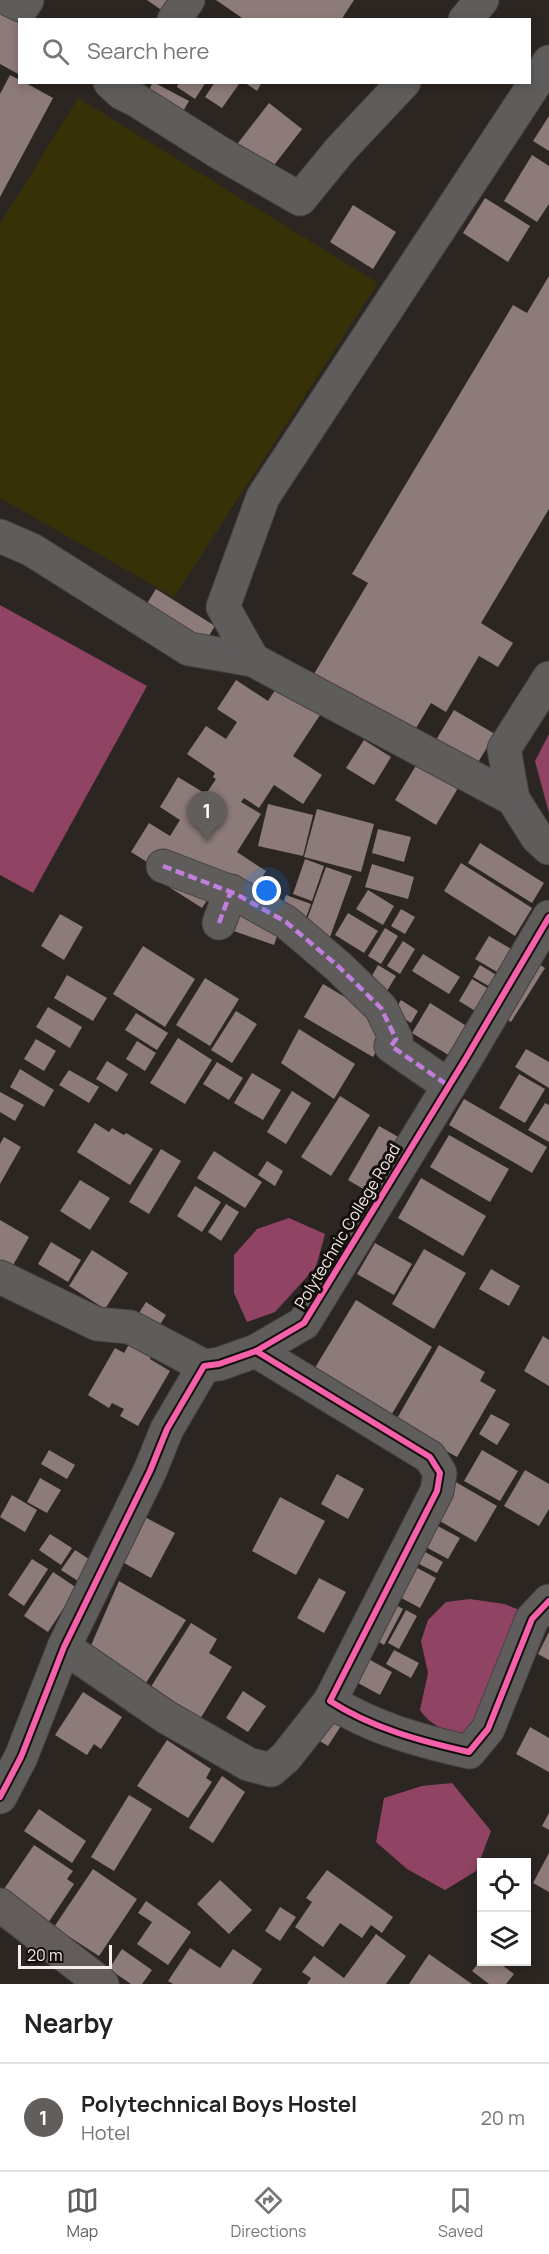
<!DOCTYPE html>
<html lang="en">
<head>
<meta charset="utf-8">
<style>
	:root { --surface:#fff; --page:#f6f6f6; --text:#222; --muted:#767676; --line:#e0e0e0; --accent:#615e5c }
	body { margin:0; font-family:Manrope,sans-serif; background:var(--page); color:var(--text) }
	.controls { position:absolute; right:18px; bottom:18px; display:grid; overflow:hidden; border-radius:0px; box-shadow:0 3px 9px #0003 }
	.controls button { width:54px; height:54px; display:grid; place-items:center; padding:0; border:0; border-bottom:2px solid var(--line); background:var(--surface); color:var(--text); font:30px sans-serif }
	.scale { position:absolute; left:18px; bottom:15px; width:94px; box-sizing:border-box; padding-left:6px; border:3px solid #f5ede9; border-top:0; font-size:16px; line-height:21px; white-space:nowrap; color:#f5ede9; -webkit-text-stroke:4px #140f0c; paint-order:stroke }
	.you { position:absolute; left:267px; top:891px; width:21px; height:21px; margin:-15px; border:4px solid #fff; border-radius:50%; background:#1a73e8; box-shadow:0 0 0 9px #1a73e833 }
	.badge { display:grid; place-items:center; width:39px; height:39px; border-radius:50%; background:var(--accent); color:#fff; font-size:20px; font-weight:700 }
	.pin { position:absolute; translate:-50% -50px; filter:drop-shadow(0 2px 3px #0008) }
	.pin::after { content:''; position:absolute; top:32px; width:21px; height:18px; background:inherit; clip-path:polygon(0 0,100% 0,50% 100%) }
	.list { margin:0; padding:0; list-style:none }
	h2 { display:flex; justify-content:space-between; align-items:center; height:78px; margin:0; padding:0 24px; font-size:26px }
	h2 small { font-size:20px; font-weight:400; color:var(--muted) }
	.list li { display:grid; grid-template-columns:39px 1fr auto; gap:18px; align-items:center; box-sizing:border-box; height:108px; padding:0 24px; border-top:2px solid var(--line) }
	.list b { display:block; font-size:22px; white-space:nowrap }
	.list p { margin:0; font-size:20px; white-space:nowrap; color:var(--muted) }
	.list em { font-size:20px; font-style:normal; color:var(--muted) }
	.icon { flex:none; width:33px; height:33px; fill:none; stroke:currentColor; stroke-width:2; stroke-linecap:round; stroke-linejoin:round }
	.map { position:relative; flex:none; width:549px; height:1984px; overflow:hidden }
	.search { position:absolute; background:var(--surface); box-shadow:0 3px 9px #0003; left:18px; right:18px; top:18px; height:66px; display:flex; align-items:center; gap:15px; box-sizing:border-box; padding:0 21px; border-radius:0px; color:var(--muted); font-size:22px }
	.sheet { height:186px; background:var(--surface) }
	nav { display:flex; justify-content:space-around; align-items:center; box-sizing:border-box; height:84px; border-top:2px solid var(--line); background:var(--surface); font-size:16px; color:var(--muted) }
	nav a { display:grid; justify-items:center; gap:3px }
	nav .on { color:var(--accent) }
	.map>svg:first-child { display:block }
	.green { fill:#373108 }
	.water { fill:#914364 }
	.building { fill:#8d7b79 }
	.lines { fill:none; stroke-linecap:round; stroke-linejoin:round }
	.minor-casing { stroke:#47423f; stroke-width:35 }
	.major-casing { stroke:#47423f; stroke-width:35 }
	.minor { stroke:#5f5d5c; stroke-width:33 }
	.major { stroke:#625d5b; stroke-width:33 }
	.quiet { stroke:#c07fdc; stroke-width:4.5; stroke-dasharray:9 4.5; stroke-linecap:butt }
	.cycleway-casing { stroke:#140f0c; stroke-width:10 }
	.cycleway { stroke:#f560ab; stroke-width:6 }
	.labels { text-anchor:middle; stroke-width:6; stroke-linejoin:round; paint-order:stroke }
	.street-label { font-size:16px; fill:#f5ede9; stroke:#140f0c }
</style>
</head>
<body>
<div class="map">
<svg width="549" height="1984" viewBox="0 0 549 1984">
	<rect width="100%" height="100%" fill="#2c2622"/>
	<polygon class="green" points="78,98 378,283 174,597 0,498 0,224"/>
	<g class="water">
		<polygon points="0,605 147,686 33,893 0,875"/>
		<polygon points="549,734 549,813 535,761"/>
		<polygon points="289,1218 325,1234 316,1267 275,1312 247,1322 234,1293 234,1255 257,1229"/>
		<path d="M470,1599L504,1604L522,1611L499,1673L469,1729L463,1733C444,1730 431,1726 420,1710L428,1673L421,1641L428,1620L446,1602Z"/>
		<polygon points="452,1783 491,1831 476,1871 445,1890 407,1869 376,1842 384,1798 422,1786"/>
	</g>
	<g class="building">
		<polygon points="147,0 181,0 170,16"/>
		<polygon points="216,0 354,0 341,20 245,20"/>
		<polygon points="0,9 20,20 20,75 0,64"/>
		<polygon points="10,75 20,80 20,82 24,82 53,98 0,197 0,94"/>
		<polygon points="153,82 189,101 178,120 143,101"/>
		<polygon points="179,82 206,82 195,99 177,87"/>
		<polygon points="215,82 239,84 222,108 205,97"/>
		<polygon points="244,82 262,82 257,91"/>
		<polygon points="269,103 302,129 268,173 235,147"/>
		<polygon points="549,116 549,151 533,141"/>
		<polygon points="532,155 549,166 549,204 537,222 504,201"/>
		<polygon points="485,198 530,226 508,262 463,233"/>
		<polygon points="353,205 396,232 373,269 330,242"/>
		<polygon points="549,276 549,509 481,623 513,643 498,667 479,656 446,712 431,703 410,738 311,679 368,583 352,574 513,305 527,313"/>
		<polygon points="156,589 215,626 202,647 143,610"/>
		<polygon points="236,680 268,701 279,684 322,712 293,756 322,775 303,804 274,785 259,808 244,798 241,802 261,814 237,852 266,871 248,900 219,882 202,908 155,878 160,870 131,852 149,823 170,836 180,820 160,807 178,777 206,794 216,779 213,777 215,773 187,754 206,726 226,739 237,722 217,709"/>
		<polygon points="454,710 495,734 477,764 436,740"/>
		<polygon points="364,740 391,757 374,785 346,768"/>
		<polygon points="417,764 458,788 436,825 395,800"/>
		<polygon points="268,804 313,815 303,856 258,846"/>
		<polygon points="317,809 374,824 361,872 304,857"/>
		<polygon points="378,829 411,837 404,862 372,853"/>
		<polygon points="480,843 544,883 532,903 468,863"/>
		<polygon points="305,859 324,866 312,901 293,894"/>
		<polygon points="461,863 532,908 515,936 444,891"/>
		<polygon points="372,864 414,877 408,899 365,887"/>
		<polygon points="326,867 352,876 330,937 304,928"/>
		<polygon points="368,890 394,906 383,925 356,909"/>
		<polygon points="286,895 311,904 304,923 279,914"/>
		<polygon points="232,908 281,925 274,945 225,928"/>
		<polygon points="401,909 415,917 405,934 391,926"/>
		<polygon points="348,913 378,931 364,953 335,935"/>
		<polygon points="60,914 83,927 64,960 41,946"/>
		<polygon points="385,928 398,936 381,964 368,956"/>
		<polygon points="489,936 518,953 504,976 475,959"/>
		<polygon points="403,941 415,949 400,974 387,966"/>
		<polygon points="143,946 195,979 165,1027 113,994"/>
		<polygon points="423,954 460,977 449,994 412,971"/>
		<polygon points="531,959 545,968 511,1022 497,1013"/>
		<polygon points="378,965 396,976 381,1001 364,990"/>
		<polygon points="480,965 506,981 499,992 473,977"/>
		<polygon points="67,975 107,998 93,1021 54,998"/>
		<polygon points="205,978 239,999 210,1046 176,1025"/>
		<polygon points="472,979 499,995 485,1017 459,1001"/>
		<polygon points="323,984 392,1025 373,1057 304,1017"/>
		<polygon points="401,1000 418,1011 411,1023 394,1012"/>
		<polygon points="430,1003 473,1030 455,1059 412,1033"/>
		<polygon points="48,1007 82,1027 70,1048 36,1027"/>
		<polygon points="236,1011 257,1024 232,1063 211,1050"/>
		<polygon points="136,1013 168,1033 157,1050 125,1030"/>
		<polygon points="299,1029 355,1064 334,1099 281,1063"/>
		<polygon points="178,1038 212,1060 185,1104 150,1083"/>
		<polygon points="36,1039 56,1051 44,1071 24,1059"/>
		<polygon points="137,1041 156,1053 145,1071 126,1059"/>
		<polygon points="526,1049 549,1062 549,1088 515,1067"/>
		<polygon points="107,1061 128,1074 117,1092 96,1079"/>
		<polygon points="217,1062 243,1078 229,1100 203,1084"/>
		<polygon points="20,1069 54,1090 44,1107 10,1087"/>
		<polygon points="69,1070 99,1087 89,1103 59,1085"/>
		<polygon points="252,1073 281,1090 263,1120 234,1103"/>
		<polygon points="519,1074 545,1089 525,1123 499,1108"/>
		<polygon points="292,1091 311,1103 286,1144 267,1132"/>
		<polygon points="0,1092 24,1105 15,1121 0,1112"/>
		<polygon points="340,1096 370,1115 331,1176 301,1157"/>
		<polygon points="464,1099 547,1147 532,1173 449,1125"/>
		<polygon points="545,1103 549,1105 549,1142 528,1130"/>
		<polygon points="95,1123 109,1132 112,1128 124,1135 126,1133 153,1149 130,1185 77,1152"/>
		<polygon points="379,1126 409,1143 377,1197 348,1180"/>
		<polygon points="449,1135 509,1169 490,1202 430,1167"/>
		<polygon points="4,1137 21,1147 0,1184 0,1144"/>
		<polygon points="161,1149 181,1161 149,1214 129,1202"/>
		<polygon points="214,1151 262,1182 245,1208 197,1178"/>
		<polygon points="267,1161 283,1171 275,1186 258,1175"/>
		<polygon points="421,1178 486,1216 463,1256 398,1218"/>
		<polygon points="80,1180 110,1198 90,1230 60,1211"/>
		<polygon points="195,1186 221,1202 202,1232 177,1216"/>
		<polygon points="226,1204 239,1212 221,1241 208,1232"/>
		<polygon points="0,1220 29,1237 12,1267 0,1260"/>
		<polygon points="51,1242 81,1260 68,1282 38,1264"/>
		<polygon points="375,1243 412,1264 394,1295 357,1274"/>
		<polygon points="424,1249 466,1273 434,1329 392,1304"/>
		<polygon points="92,1250 128,1273 105,1309 69,1286"/>
		<polygon points="491,1269 520,1286 509,1306 479,1289"/>
		<polygon points="356,1300 432,1347 387,1422 310,1376"/>
		<polygon points="146,1302 166,1315 155,1333 134,1321"/>
		<polygon points="543,1336 549,1340 549,1386 524,1371"/>
		<polygon points="131,1341 152,1354 150,1359 170,1371 138,1426 120,1416 124,1409 112,1403 109,1408 88,1395 115,1348 124,1353"/>
		<polygon points="439,1345 485,1372 480,1381 496,1390 457,1457 395,1422"/>
		<polygon points="491,1414 510,1424 497,1445 479,1434"/>
		<polygon points="49,1450 75,1465 67,1479 41,1464"/>
		<polygon points="482,1450 518,1471 500,1501 464,1481"/>
		<polygon points="525,1470 549,1484 549,1509 539,1526 504,1506"/>
		<polygon points="337,1474 364,1489 348,1519 321,1504"/>
		<polygon points="40,1478 61,1490 47,1513 27,1502"/>
		<polygon points="454,1481 497,1506 476,1542 433,1517"/>
		<polygon points="12,1495 37,1510 25,1532 0,1517"/>
		<polygon points="280,1497 325,1521 296,1575 252,1551"/>
		<polygon points="141,1515 175,1533 151,1578 117,1559"/>
		<polygon points="434,1524 460,1538 448,1559 422,1545"/>
		<polygon points="50,1534 72,1548 61,1565 39,1550"/>
		<polygon points="420,1549 443,1562 437,1573 413,1561"/>
		<polygon points="75,1550 92,1561 78,1581 61,1570"/>
		<polygon points="32,1559 48,1569 24,1606 8,1595"/>
		<polygon points="410,1564 436,1578 420,1608 394,1594"/>
		<polygon points="53,1572 77,1588 48,1632 24,1616"/>
		<polygon points="319,1578 346,1592 324,1633 297,1618"/>
		<polygon points="119,1581 186,1620 144,1686 89,1650"/>
		<polygon points="389,1601 403,1609 384,1645 370,1637"/>
		<polygon points="406,1610 417,1616 399,1649 388,1643"/>
		<polygon points="191,1623 217,1639 209,1653 232,1667 197,1724 147,1693"/>
		<polygon points="549,1632 549,1660 538,1654"/>
		<polygon points="394,1650 419,1663 411,1678 386,1664"/>
		<polygon points="361,1655 392,1672 380,1695 349,1678"/>
		<polygon points="243,1691 266,1706 248,1732 226,1718"/>
		<polygon points="83,1692 122,1717 101,1749 94,1744 87,1755 55,1735"/>
		<polygon points="330,1709 346,1718 328,1746 313,1737"/>
		<polygon points="530,1727 549,1738 549,1772 516,1754"/>
		<polygon points="167,1740 211,1769 206,1778 212,1782 188,1818 137,1786"/>
		<polygon points="222,1776 245,1792 213,1843 189,1828"/>
		<polygon points="129,1795 152,1809 114,1871 91,1857"/>
		<polygon points="39,1809 86,1841 72,1863 24,1831"/>
		<polygon points="549,1813 549,1830 542,1826"/>
		<polygon points="34,1845 73,1871 67,1879 74,1884 48,1923 2,1892"/>
		<polygon points="549,1853 549,1892 533,1883"/>
		<polygon points="93,1869 137,1899 99,1956 54,1927"/>
		<polygon points="327,1870 393,1917 382,1933 371,1925 362,1938 340,1923 323,1947 295,1927 312,1902 306,1898"/>
		<polygon points="220,1880 252,1910 229,1934 197,1904"/>
		<polygon points="146,1901 191,1932 168,1965 137,1944 152,1922 138,1913"/>
		<polygon points="280,1907 296,1917 280,1941 265,1931"/>
		<polygon points="376,1934 406,1956 386,1984 307,1984 311,1978 302,1972 314,1956 344,1978"/>
		<polygon points="190,1948 220,1968 233,1949 262,1969 252,1984 173,1984 168,1981"/>
		<polygon points="122,1949 152,1970 142,1984 131,1984 109,1969"/>
		<polygon points="429,1954 472,1984 409,1984"/>
		<polygon points="482,1959 482,1962 498,1962 514,1974 506,1984 489,1984 472,1971"/>
	</g>
	<g class="lines">
		<g class="minor-casing">
			<g id="minor">
				<polyline points="10,0 23,6 27,0"/>
				<polyline points="174,20 188,0"/>
				<polyline points="465,20 482,0"/>
				<polyline points="110,82 122,93 136,100 220,153 300,199 340,150 404,82"/>
				<polyline points="0,536 32,550 189,649 253,660 513,799 537,837 549,848"/>
				<polyline points="253,660 223,607 263,497 549,62"/>
				<polyline points="513,799 504,749 549,678"/>
				<polyline points="163,866 236,894 286,922 339,967 381,1008 396,1039 391,1046 449,1086"/>
				<polyline points="219,923 231,891"/>
				<polyline points="0,1277 97,1324 130,1327 204,1366"/>
				<path d="M256,1351L430,1457L440,1473L437,1491L330,1701C372,1728 420,1741 469,1752L488,1729L532,1619L549,1601"/>
				<polyline points="64,1647 166,1717 248,1764 271,1770 286,1757 330,1701"/>
				<polyline points="0,1797 21,1757 64,1647 150,1471 167,1429 204,1366 219,1364 256,1351 304,1323 466,1058 549,917"/>
			</g>
		</g>
		<g class="major-casing">
			<polyline id="major" points="0,1905 102,1984"/>
		</g>
		<use href="#minor" class="minor"/>
		<use href="#major" class="major"/>
		<g class="quiet">
			<polyline points="163,866 236,894 286,922 339,967 381,1008 396,1039 391,1046 449,1086"/>
			<polyline points="219,923 231,891"/>
		</g>
		<g class="cycleway-casing">
			<g id="cycleway">
				<path d="M256,1351L430,1457L440,1473L437,1491L330,1701C372,1728 420,1741 469,1752L488,1729L532,1619L549,1601"/>
				<polyline points="0,1797 21,1757 64,1647 150,1471 167,1429 204,1366 219,1364 256,1351 304,1323 466,1058 549,917"/>
			</g>
		</g>
		<use href="#cycleway" class="cycleway"/>
	</g>
	<g class="labels">
		<g class="street-label">
			<text transform="translate(347 1226) rotate(-59)" y="6">Polytechnic College Road</text>
		</g>
	</g>
</svg>
<div class="controls">
<button><svg class="icon" aria-label="locate" viewBox="0 0 24 24"><circle cx="12" cy="12" r="6"/><path d="M12 2v4M12 18v4M2 12h4M18 12h4"/></svg></button>
<button><svg class="icon" aria-label="layers" viewBox="0 0 24 24"><path d="M12 4l9 5-9 5-9-5zM3 14l9 5 9-5"/></svg></button>
</div>
<div class="scale">20 m</div>
<div class="you"></div>
<div class="pin badge" style="left:207px;top:841px">1</div>
<div class="search"><svg class="icon" aria-label="search" viewBox="0 0 24 24"><circle cx="10" cy="10" r="6"/><path d="M15 15l6 6"/></svg>Search here</div>
</div>
<section class="sheet">
<h2>Nearby<small></small></h2>
<ul class="list">
<li><span class="badge">1</span><div><b>Polytechnical Boys Hostel</b><p>Hotel</p></div><em>20 m</em></li>
</ul>
</section>
<nav>
<a class="on"><svg class="icon" aria-label="map" viewBox="0 0 24 24"><path d="M3 6l6-2 6 2 6-2v14l-6 2-6-2-6 2zM9 4v14M15 6v14"/></svg>Map</a>
<a><svg class="icon" aria-label="directions" viewBox="0 0 24 24"><path d="M12 3l9 9-9 9-9-9zM9 14v-3h6M13 9l2 2-2 2"/></svg>Directions</a>
<a><svg class="icon" aria-label="saved" viewBox="0 0 24 24"><path d="M7 4h10v16l-5-4-5 4z"/></svg>Saved</a>
</nav>
</body>
</html>
